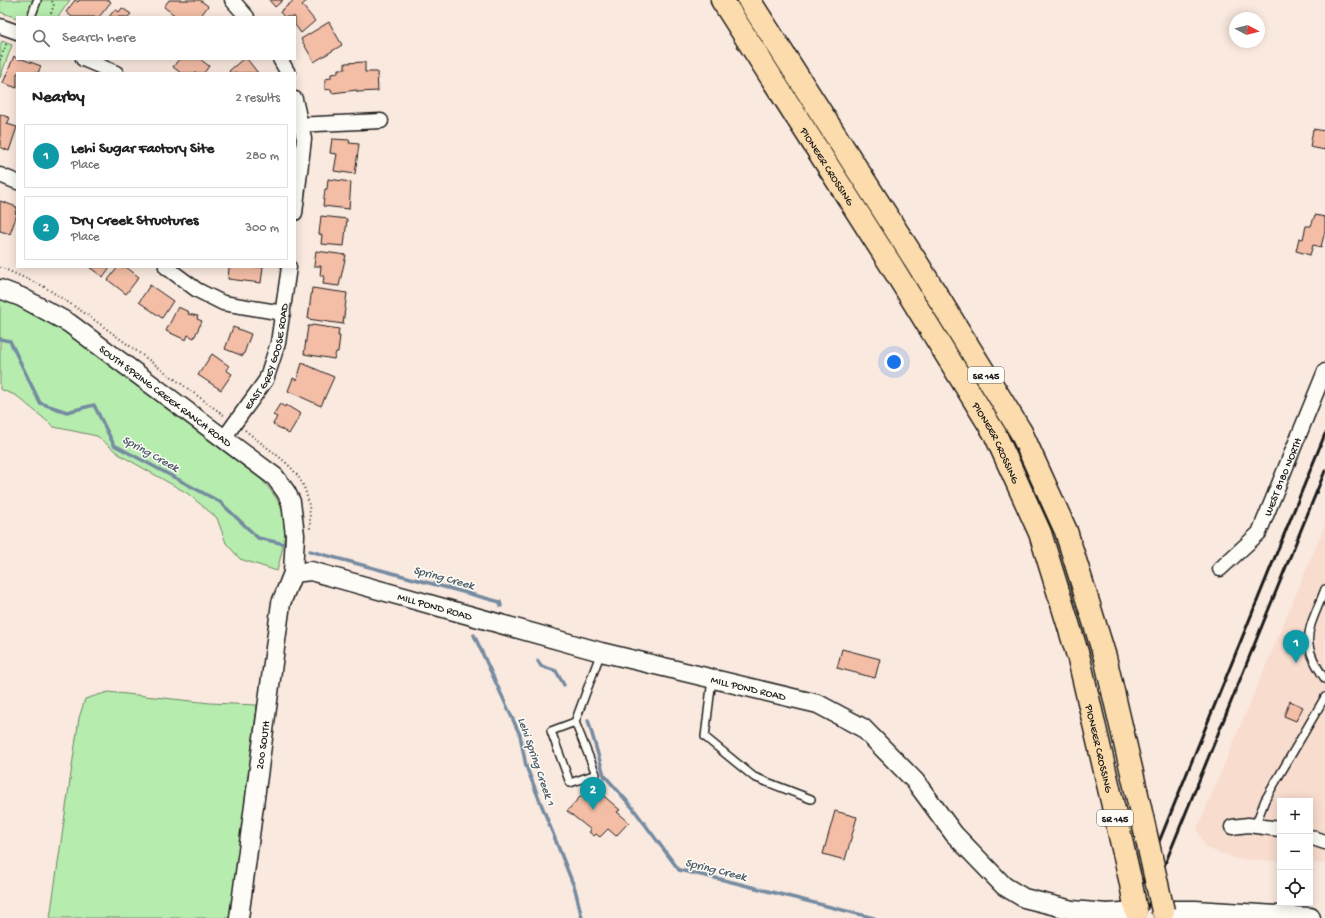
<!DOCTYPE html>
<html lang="en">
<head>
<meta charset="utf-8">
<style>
	:root { --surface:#fff; --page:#f6f6f6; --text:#222; --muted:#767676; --line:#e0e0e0; --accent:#0b8043 }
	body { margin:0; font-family:"Gochi Hand",sans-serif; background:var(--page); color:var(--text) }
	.controls { position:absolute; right:12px; bottom:12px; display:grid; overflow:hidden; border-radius:0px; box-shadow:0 2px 10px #0003 }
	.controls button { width:36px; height:36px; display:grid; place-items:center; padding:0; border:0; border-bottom:1px solid var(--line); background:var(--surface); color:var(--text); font:20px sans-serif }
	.compass { position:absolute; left:1229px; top:12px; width:36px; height:36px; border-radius:50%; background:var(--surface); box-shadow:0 2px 10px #0003; rotate:97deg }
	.you { position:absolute; left:894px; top:362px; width:14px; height:14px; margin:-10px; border:3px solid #fff; border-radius:50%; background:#1a73e8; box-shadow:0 0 0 6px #1a73e833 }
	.badge { display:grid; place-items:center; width:26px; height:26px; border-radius:50%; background:var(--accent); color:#fff; font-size:13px; font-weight:700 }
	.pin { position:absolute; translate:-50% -33px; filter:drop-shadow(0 1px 2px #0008) }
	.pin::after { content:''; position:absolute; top:21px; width:14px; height:12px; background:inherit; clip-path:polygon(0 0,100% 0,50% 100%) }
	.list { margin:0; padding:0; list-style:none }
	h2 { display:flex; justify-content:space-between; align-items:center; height:52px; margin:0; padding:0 16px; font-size:17px }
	h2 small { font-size:13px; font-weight:400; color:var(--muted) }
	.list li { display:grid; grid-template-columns:26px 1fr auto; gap:12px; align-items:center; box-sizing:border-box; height:64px; margin:0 8px 8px; padding:0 8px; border:1px solid var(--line); border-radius:0px }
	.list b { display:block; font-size:15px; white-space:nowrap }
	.list p { margin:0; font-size:13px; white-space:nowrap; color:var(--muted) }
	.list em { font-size:13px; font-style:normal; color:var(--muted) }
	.icon { flex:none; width:22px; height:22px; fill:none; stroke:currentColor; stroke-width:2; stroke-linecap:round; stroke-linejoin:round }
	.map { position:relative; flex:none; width:1325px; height:918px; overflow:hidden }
	.search { position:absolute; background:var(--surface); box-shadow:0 2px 10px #0003; left:16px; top:16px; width:280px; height:44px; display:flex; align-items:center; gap:10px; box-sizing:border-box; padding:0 14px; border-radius:0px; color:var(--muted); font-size:15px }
	.panel { position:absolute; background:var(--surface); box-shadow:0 2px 10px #0003; left:16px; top:72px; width:280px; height:196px; border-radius:0px }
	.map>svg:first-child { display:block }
	.built { fill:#f8dcce }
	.green { fill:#b6ecad; stroke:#698464 }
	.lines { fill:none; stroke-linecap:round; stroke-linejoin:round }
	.stream { stroke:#758ba1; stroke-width:3.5 }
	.building { fill:#f3bda6; stroke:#1c1c1c }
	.service-casing { stroke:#1c1c1c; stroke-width:10 }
	.minor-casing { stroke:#1c1c1c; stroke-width:17 }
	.tertiary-casing { stroke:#1c1c1c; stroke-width:21 }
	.secondary-casing { stroke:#1c1c1c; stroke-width:23 }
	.trunk-casing { stroke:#1c1c1c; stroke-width:25 }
	.path { stroke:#1c1c1c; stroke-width:2; stroke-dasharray:1 3; stroke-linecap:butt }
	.service { stroke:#fdfcf7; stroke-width:7 }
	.minor { stroke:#fdfcf7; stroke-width:14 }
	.tertiary { stroke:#fdfcf7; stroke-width:18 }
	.secondary { stroke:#fdfcf7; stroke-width:20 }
	.trunk { stroke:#fcdcac; stroke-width:22 }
	.rail { stroke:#1c1c1c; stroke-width:3 }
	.tertiary-bridge-casing { stroke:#1c1c1c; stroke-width:21; stroke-linecap:butt }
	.trunk-bridge-casing { stroke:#1c1c1c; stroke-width:25; stroke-linecap:butt }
	.tertiary-bridge { stroke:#fdfcf7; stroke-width:18 }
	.trunk-bridge { stroke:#fcdcac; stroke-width:22 }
	.labels { text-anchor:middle; stroke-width:3; stroke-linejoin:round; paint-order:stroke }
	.shield { fill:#fdfcf7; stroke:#605f5e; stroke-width:1 }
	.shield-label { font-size:10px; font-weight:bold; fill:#1c1c1c }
	.street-label { font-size:11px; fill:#1c1c1c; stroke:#fdfcf7 }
	.water-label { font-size:12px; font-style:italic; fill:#505d69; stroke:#fdfcf7 }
</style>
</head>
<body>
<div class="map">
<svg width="1325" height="918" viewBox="0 0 1325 918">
	<rect width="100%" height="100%" fill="#fae9df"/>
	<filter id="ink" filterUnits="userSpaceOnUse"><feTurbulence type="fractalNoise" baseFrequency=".025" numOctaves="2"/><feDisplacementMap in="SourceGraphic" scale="8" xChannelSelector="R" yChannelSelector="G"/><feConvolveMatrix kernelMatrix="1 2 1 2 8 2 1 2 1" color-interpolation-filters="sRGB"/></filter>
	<g filter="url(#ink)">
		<polygon class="built" points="1325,525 1325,864 1310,863 1310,801 1280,801 1280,861 1238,859 1206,848 1197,829"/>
		<g class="green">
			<polygon points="0,0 70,0 58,17 17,18 0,12"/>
			<polygon points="2,41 12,45 0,78 0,46"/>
			<path d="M0,296L48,319L256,474C292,511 289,524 277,571L240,559L226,543L217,518L187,493L120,455L97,436L54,427L17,396L0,389Z"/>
			<polygon points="108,692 210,703 257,705 238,869 229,918 50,918 79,718 85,699"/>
		</g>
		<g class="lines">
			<g class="stream">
				<polyline points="0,339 10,341 40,403 67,412 94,405 114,445 220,502 258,538 289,545"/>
				<polyline points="310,551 500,602 501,606"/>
				<polyline points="474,635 520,735 526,766 575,889 582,918"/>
				<polyline points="538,661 541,666 556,671 564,685"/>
				<polyline points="588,720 604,775 632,807 679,870 724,880 874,918"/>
			</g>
		</g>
		<g class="building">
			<polygon points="75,0 78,2 79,0 109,0 111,2 99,17 72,17 66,12"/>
			<polygon points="169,0 200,0 208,6 200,17 177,17 164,7"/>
			<polygon points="269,0 283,0 275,7"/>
			<polygon points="294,0 308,0 302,5 315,21 301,33 295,25 295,17 284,17 280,12"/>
			<polygon points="122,8 131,14 128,17 109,17 115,9 119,12"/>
			<polygon points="329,22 342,45 314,62 301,39"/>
			<polygon points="14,56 17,59 22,59 41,66 38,73 17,73 17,88 3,83"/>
			<polygon points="179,59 200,59 209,66 204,73 181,73 173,67"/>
			<polygon points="243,59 247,59 258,73 230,73 229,71"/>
			<polygon points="365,62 365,72 377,72 378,91 357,92 357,90 332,93 331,89 325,90 325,79 331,78 331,74 338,73 338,69 345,69 345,63"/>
			<polygon points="0,114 10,118 7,124 17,127 9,151 0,147"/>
			<polygon points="1313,129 1325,131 1325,150 1310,147"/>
			<polygon points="332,139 350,140 349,143 359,144 355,174 334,171 337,154 330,153"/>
			<polygon points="328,179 351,182 349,209 323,206 325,189 327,189"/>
			<polygon points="0,201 17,207 15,213 17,214 10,234 0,231"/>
			<polygon points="1315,215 1325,217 1325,231 1321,247 1313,245 1310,255 1296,251 1299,238 1303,239 1306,226 1311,226"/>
			<polygon points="321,216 347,219 344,246 321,244 322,235 319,234"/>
			<polygon points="316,251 346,255 339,286 323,284 324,276 320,276 321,266 314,266"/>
			<polygon points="89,267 110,267 103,277"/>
			<polygon points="118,267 126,267 139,277 126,294 108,280"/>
			<polygon points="229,267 263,267 261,283 228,279"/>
			<polygon points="150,285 173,301 162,318 139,302"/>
			<polygon points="312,288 347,293 343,324 308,319"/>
			<polygon points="178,307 189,312 188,314 198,316 197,319 202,321 194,338 188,335 186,340 166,331"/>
			<polygon points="312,325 339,329 338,336 340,336 338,352 336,352 334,359 304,354 308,326 312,326"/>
			<polygon points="233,327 251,334 243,356 225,349"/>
			<polygon points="212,354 229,366 226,370 232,374 221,390 198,375"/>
			<polygon points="302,363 334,377 321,406 288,391 293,378 297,380"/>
			<polygon points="280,404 285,407 286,405 301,414 289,434 273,424 277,417 273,415"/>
			<polygon points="842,649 880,659 875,678 837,668"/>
			<polygon points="1290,701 1303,707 1296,721 1284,716"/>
			<polygon points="591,785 620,810 617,812 629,822 616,836 608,829 600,837 596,834 594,836 589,832 591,830 567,811"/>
			<polygon points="835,811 857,817 845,860 823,854"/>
		</g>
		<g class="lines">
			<g class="service-casing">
				<g id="service">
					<polyline points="31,17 37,1"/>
					<path d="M1325,589C1310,629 1297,639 1325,679"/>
					<polyline points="712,679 705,737 754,777 811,799"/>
					<polyline points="575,722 596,774 570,783 551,731 575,722 601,652"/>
					<polyline points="1255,826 1265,800 1325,697"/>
				</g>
			</g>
			<g class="minor-casing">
				<g id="minor">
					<polyline points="232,0 247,17"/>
					<polyline points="0,26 17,32"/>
					<polyline points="83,59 116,73"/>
					<polyline points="280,59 288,73"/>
					<polyline points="295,99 304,139 295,213"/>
					<polyline points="295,125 381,121"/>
					<polyline points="0,175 17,182"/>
					<polyline points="166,267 197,290 223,303 283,313"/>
					<path id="s1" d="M224,438L266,380L278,343L289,267"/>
					<path id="s2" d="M1220,569L1259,533L1325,371"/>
					<polyline points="1232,827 1248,825 1280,829"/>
					<polyline points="1310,837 1325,842"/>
				</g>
			</g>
			<g class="tertiary-casing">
				<g id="tertiary">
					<path id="s3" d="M0,289L21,297L69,323L275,477L286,492L291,502L295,535L293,573L281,603L239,918"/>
					<path id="s4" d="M293,573L311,571L601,652L818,704L863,728L915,781L954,834L1004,886L1024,898L1072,910L1107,913"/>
				</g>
			</g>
			<g class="secondary-casing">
				<polyline id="secondary" points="1163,911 1195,911 1310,918"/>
			</g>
			<g class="trunk-casing">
				<g id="trunk">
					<path id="s5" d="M722,0L891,265L995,434L1040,533L1079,659L1130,879"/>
					<polyline points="749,0 917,263 1021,432 1066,531 1105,657 1136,790"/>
				</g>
			</g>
			<g class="path">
				<polyline points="50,17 54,4 51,0"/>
				<polyline points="0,60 7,42"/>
				<polyline points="0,267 43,286 89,316 225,416"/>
				<path d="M245,430C285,464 312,470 310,530"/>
			</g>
			<use href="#service" class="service"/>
			<use href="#minor" class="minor"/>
			<use href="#tertiary" class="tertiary"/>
			<use href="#secondary" class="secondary"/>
			<use href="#trunk" class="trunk"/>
			<g class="rail">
				<polyline points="1128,918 1325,434"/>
				<polyline points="1143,918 1325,471"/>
			</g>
			<g class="tertiary-bridge-casing">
				<polyline id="tertiary-bridge" points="1107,913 1136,911"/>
			</g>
			<g class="trunk-bridge-casing">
				<g id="trunk-bridge">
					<polyline points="1136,790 1163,911"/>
					<polyline points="1130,879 1136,911"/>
				</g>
			</g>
			<use href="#tertiary-bridge" class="tertiary-bridge"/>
			<use href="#trunk-bridge" class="trunk-bridge"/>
		</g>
	</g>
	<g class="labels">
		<g class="shield">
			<rect x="968" y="367" width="36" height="16" rx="3"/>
			<rect x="1097" y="810" width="36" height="16" rx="3"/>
		</g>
		<g class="shield-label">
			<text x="986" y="379">SR 145</text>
			<text x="1115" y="822">SR 145</text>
		</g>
		<g class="street-label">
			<text dy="4" stroke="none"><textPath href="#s5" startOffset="197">PIONEER CROSSING</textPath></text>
			<text dy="4" stroke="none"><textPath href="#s1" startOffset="94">EAST GREY GOOSE ROAD</textPath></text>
			<text dy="4" stroke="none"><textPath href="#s3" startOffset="198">SOUTH SPRING CREEK RANCH ROAD</textPath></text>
			<text dy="4" stroke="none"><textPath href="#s5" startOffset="521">PIONEER CROSSING</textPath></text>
			<text dy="4" stroke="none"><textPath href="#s2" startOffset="114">WEST 8180 NORTH</textPath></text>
			<text dy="4" stroke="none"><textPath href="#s4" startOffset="147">MILL POND ROAD</textPath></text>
			<text dy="4" stroke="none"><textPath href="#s4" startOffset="471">MILL POND ROAD</textPath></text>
			<text transform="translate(262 745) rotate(-82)" y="4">200 SOUTH</text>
			<text dy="4" stroke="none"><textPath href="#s5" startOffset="845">PIONEER CROSSING</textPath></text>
		</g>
		<g class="water-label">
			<text transform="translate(151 453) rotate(29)" y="4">Spring Creek</text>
			<text transform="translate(444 577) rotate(15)" y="4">Spring Creek</text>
			<text transform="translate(537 761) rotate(71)" y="4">Lehi Spring Creek 1</text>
			<text transform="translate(716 869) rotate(14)" y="4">Spring Creek</text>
		</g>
	</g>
</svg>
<div class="controls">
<button>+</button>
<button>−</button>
<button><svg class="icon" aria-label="locate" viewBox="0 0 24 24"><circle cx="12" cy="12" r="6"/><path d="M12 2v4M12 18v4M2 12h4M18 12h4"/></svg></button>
</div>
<svg class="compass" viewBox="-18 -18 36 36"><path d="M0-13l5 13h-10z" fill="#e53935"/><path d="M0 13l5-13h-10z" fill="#767676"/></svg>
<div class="you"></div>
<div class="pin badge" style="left:1296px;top:663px;background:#0f9aa8">1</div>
<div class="pin badge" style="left:593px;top:810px;background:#0f9aa8">2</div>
<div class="search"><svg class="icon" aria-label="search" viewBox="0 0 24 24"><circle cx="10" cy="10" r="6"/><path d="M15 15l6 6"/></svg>Search here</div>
<section class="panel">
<h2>Nearby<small>2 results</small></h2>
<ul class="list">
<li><span class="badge" style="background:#0f9aa8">1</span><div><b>Lehi Sugar Factory Site</b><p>Place</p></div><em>280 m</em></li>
<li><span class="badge" style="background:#0f9aa8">2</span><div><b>Dry Creek Structures</b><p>Place</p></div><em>300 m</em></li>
</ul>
</section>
</div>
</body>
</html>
